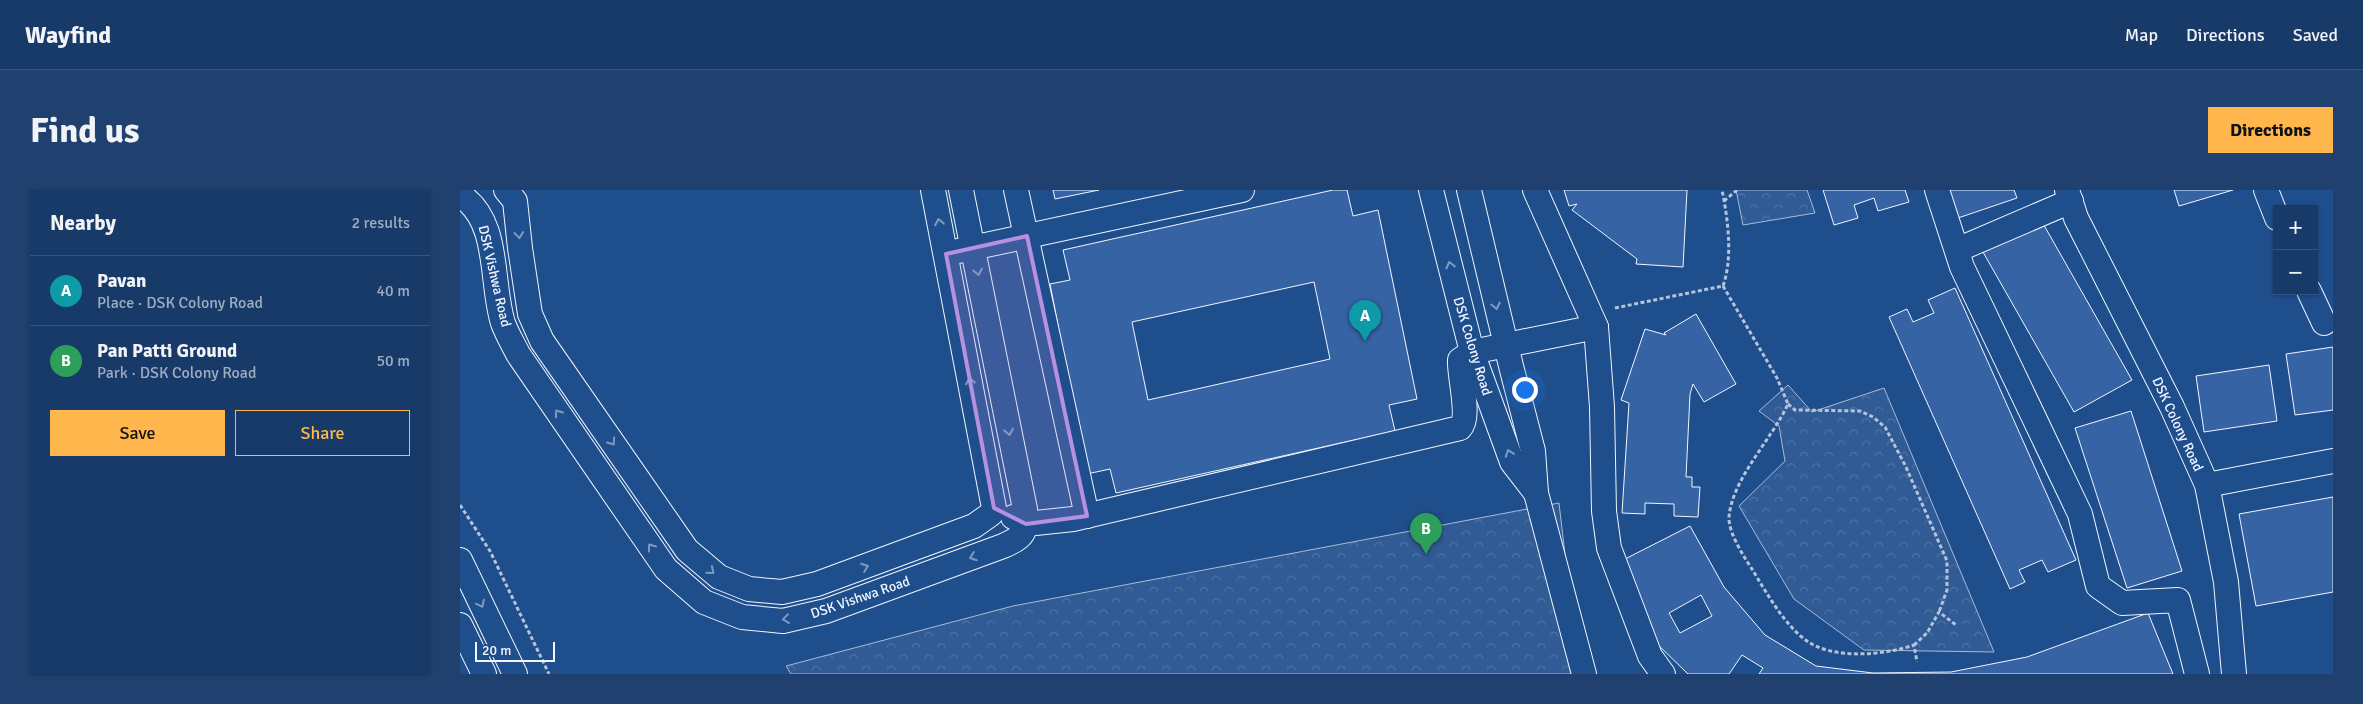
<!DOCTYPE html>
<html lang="en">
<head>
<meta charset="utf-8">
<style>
	:root { --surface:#173a69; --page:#20416f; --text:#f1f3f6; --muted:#9eadc0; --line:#36547d; --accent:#ffb74d }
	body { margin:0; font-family:Signika,sans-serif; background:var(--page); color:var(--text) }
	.controls { position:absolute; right:15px; top:15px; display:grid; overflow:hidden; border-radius:0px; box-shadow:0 1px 4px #0004 }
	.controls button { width:45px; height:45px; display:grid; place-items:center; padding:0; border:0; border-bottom:1px solid var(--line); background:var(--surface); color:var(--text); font:25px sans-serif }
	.scale { position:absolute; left:15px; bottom:12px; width:80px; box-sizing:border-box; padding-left:5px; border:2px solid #f2f6ff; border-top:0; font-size:14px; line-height:18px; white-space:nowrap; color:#f2f6ff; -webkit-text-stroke:4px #1f4e8c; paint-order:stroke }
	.you { position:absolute; left:1064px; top:199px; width:18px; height:18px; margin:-12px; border:4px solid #fff; border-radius:50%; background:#1a73e8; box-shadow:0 0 0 8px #1a73e833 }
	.badge { display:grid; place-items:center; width:32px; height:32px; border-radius:50%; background:var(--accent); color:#fff; font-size:16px; font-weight:700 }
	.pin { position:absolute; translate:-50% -41px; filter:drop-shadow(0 1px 2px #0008) }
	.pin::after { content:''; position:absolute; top:26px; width:18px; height:15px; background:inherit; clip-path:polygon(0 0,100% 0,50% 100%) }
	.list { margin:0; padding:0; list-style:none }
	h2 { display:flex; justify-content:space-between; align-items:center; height:65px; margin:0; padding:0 20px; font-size:21px }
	h2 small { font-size:16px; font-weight:400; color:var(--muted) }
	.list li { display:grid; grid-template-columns:32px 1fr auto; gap:15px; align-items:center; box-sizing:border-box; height:70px; padding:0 20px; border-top:1px solid var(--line) }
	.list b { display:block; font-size:19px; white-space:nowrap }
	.list p { margin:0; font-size:16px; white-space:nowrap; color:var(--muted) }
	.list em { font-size:16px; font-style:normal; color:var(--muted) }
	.actions { display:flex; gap:10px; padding:15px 20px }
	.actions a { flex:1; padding:11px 0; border:1px solid var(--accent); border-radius:0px; text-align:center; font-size:18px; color:var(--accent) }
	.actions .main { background:var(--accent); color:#111 }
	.map { position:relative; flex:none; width:1873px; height:484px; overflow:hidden; border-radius:0px }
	header { display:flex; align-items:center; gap:30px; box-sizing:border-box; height:70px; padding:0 25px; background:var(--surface); border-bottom:1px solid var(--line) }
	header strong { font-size:24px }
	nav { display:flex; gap:28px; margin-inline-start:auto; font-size:18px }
	.intro { display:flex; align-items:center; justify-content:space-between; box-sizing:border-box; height:120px; padding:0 30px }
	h1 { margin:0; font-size:35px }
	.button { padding:12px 22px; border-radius:0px; background:var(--accent); color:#111; font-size:18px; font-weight:700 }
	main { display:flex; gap:30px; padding:0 30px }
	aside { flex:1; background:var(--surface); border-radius:0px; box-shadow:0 1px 4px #0004 }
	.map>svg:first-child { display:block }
	.park { fill:url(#park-crowns); stroke:#a8bbd7 }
	.building { fill:#3563a3; stroke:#f2f6ff; fill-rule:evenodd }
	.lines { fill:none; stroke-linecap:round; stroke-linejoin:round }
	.street-casing { stroke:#f2f6ff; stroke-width:26 }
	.path { stroke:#b3c4dc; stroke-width:3; stroke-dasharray:4 2.5; stroke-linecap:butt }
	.street { stroke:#1f4e8c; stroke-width:24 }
	.oneway { stroke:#7e9ac0 }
	.marked { fill:#b691df; fill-opacity:0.2; stroke:#b691df; stroke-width:4; stroke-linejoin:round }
	.labels { text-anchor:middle; stroke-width:4; stroke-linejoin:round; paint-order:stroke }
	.street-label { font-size:14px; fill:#f2f6ff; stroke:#1f4e8c }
</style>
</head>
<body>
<header>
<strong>Wayfind</strong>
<nav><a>Map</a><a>Directions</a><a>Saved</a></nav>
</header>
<div class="intro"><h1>Find us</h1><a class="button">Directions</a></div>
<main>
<aside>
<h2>Nearby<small>2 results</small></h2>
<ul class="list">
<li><span class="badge" style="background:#0f9aa8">A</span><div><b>Pavan</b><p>Place · DSK Colony Road</p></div><em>40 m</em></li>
<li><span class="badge" style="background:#2e9e5b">B</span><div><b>Pan Patti Ground</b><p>Park · DSK Colony Road</p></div><em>50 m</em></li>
</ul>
<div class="actions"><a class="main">Save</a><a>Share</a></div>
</aside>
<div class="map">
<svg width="1873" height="484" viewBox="0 0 1873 484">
	<defs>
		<pattern id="park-crowns" width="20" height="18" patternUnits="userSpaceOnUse" patternTransform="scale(1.25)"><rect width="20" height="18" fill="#305b95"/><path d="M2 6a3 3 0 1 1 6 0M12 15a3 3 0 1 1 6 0" fill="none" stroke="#4e73a5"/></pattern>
	</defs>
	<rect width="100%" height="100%" fill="#1f4e8c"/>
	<g class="park">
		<polygon points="1276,0 1347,0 1355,23 1283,35"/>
		<polygon points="1328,195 1352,222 1424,198 1534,462 1404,460 1334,409 1279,316 1325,271 1319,236 1299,221"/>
		<polygon points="1099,313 1119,484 331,484 326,476 553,416"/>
	</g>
	<g class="building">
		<polygon points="593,0 639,0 595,9"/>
		<path d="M873,0H887L893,26L918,20L957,209L929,215L935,241L656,303L650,279L627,284L590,94L610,90L603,60ZM854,92L870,169L688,210L672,132Z"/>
		<polygon points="1104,0 1227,0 1223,77 1176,74 1177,69 1112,20 1117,14 1109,16"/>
		<polygon points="1363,0 1445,0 1449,12 1418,21 1414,8 1394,15 1398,28 1374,35"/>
		<polygon points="1488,0 1554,0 1557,8 1498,28"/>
		<polygon points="1714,0 1773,0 1719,16"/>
		<polygon points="1581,30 1672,190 1614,222 1523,62"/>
		<polygon points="1495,98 1616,370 1588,382 1582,370 1559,380 1565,392 1550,399 1429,127 1447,119 1453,132 1474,123 1468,110"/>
		<polygon points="1236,124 1276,194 1244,212 1233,194 1230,204 1226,287 1232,287 1232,297 1240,297 1238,327 1214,326 1214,314 1185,313 1185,324 1162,323 1169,213 1161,210 1185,139 1206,145 1204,143"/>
		<polygon points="1873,157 1873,220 1835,225 1826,164"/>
		<polygon points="1809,175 1817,231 1744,242 1736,186"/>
		<polygon points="1671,221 1722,381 1667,398 1615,238"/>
		<polygon points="1873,307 1873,402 1796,416 1779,324"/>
		<path d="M1230,336L1264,397L1305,445L1356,476L1413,483L1491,482L1567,467L1688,423L1713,484H1299L1303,478L1282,465L1269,484H1228L1193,450L1165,369ZM1241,405L1252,426L1220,443L1209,423Z"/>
	</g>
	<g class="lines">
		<g class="street-casing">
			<g id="street">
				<polyline points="46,0 55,11 60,58 70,124 82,151 227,360 259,387 289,399 322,402 357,394 514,336 531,324 534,318 473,0"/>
				<polyline points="556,0 627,326"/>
				<polyline points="971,0 1012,162 1052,272 1076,303"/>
				<polyline points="1009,0 1051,176 1073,261 1076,303 1124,484"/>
				<polyline points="1075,0 1136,137 1142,217 1144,321 1149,358 1190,466 1203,484"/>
				<polyline points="1477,0 1502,77 1620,324 1638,396 1662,413 1718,410 1737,484"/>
				<polyline points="1607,0 1616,28 1712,217 1747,295 1766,392 1774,484"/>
				<polyline points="1806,0 1817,28"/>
				<path d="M0,5C41,31 30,92 43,133C47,144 53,154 58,164L206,379L244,412L282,427L323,431L366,421L543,356C564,347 567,342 565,319L501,0"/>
				<polyline points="1497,60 1611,11"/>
				<polyline points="498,61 782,0"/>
				<polyline points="1849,101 1864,133"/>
				<polyline points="1747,295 1873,271"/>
				<path d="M553,327L566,334L613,329L1000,238C1011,227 999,187 1000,170L1012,162L1136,137"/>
				<polyline points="0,370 55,484"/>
				<polyline points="0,435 24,484"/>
			</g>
		</g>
		<g class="path">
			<polyline points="1264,11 1277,0"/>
			<path d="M1263,96L1317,188L1328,214C1312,249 1272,289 1269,327C1268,342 1284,367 1292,379C1306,402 1325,436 1347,451C1373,470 1426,465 1454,455L1457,472"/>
			<path d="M1155,118L1263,96C1273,68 1268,29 1262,0"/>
			<polyline points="1328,214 1335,220 1400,221 1413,227 1425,237 1446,277 1487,371 1487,400 1479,422"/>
			<polyline points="0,315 30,361 89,484"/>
			<polyline points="1454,455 1467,443 1479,422 1496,435"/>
		</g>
		<use href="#street" class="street"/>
	</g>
	<defs><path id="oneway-chevron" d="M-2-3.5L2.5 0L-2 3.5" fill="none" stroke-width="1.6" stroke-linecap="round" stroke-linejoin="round" transform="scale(1.25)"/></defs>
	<g class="oneway">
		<use href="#oneway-chevron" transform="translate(479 32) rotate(-101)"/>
		<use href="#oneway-chevron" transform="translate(59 45) rotate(85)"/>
		<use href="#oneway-chevron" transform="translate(990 75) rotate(-104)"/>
		<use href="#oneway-chevron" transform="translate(518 82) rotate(79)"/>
		<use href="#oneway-chevron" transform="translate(1036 116) rotate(77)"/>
		<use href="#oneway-chevron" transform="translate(510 191) rotate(-101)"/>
		<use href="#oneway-chevron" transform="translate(98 223) rotate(-125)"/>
		<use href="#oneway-chevron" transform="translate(549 242) rotate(79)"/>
		<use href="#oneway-chevron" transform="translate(152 252) rotate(55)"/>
		<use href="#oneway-chevron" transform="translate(1049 263) rotate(-110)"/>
		<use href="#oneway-chevron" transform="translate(191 357) rotate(-125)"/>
		<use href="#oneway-chevron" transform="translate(513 367) rotate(160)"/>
		<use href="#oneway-chevron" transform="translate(405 377) rotate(-20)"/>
		<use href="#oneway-chevron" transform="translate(251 381) rotate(40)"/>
		<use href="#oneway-chevron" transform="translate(21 414) rotate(64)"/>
		<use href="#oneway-chevron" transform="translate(326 429) rotate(173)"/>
	</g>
	<path class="marked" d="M567,46L627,326L566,334L534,318L486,64Z"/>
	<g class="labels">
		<g class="street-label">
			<text transform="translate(35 86) rotate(77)" y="5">DSK Vishwa Road</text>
			<text transform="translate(1013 156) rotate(73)" y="5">DSK Colony Road</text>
			<text transform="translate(1718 234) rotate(65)" y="5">DSK Colony Road</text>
			<text transform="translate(400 407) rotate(-19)" y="5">DSK Vishwa Road</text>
		</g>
	</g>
</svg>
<div class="controls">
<button>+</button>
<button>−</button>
</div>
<div class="scale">20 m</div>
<div class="you"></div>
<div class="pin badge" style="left:905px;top:151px;background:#0f9aa8">A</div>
<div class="pin badge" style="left:966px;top:364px;background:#2e9e5b">B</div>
</div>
</main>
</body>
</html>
